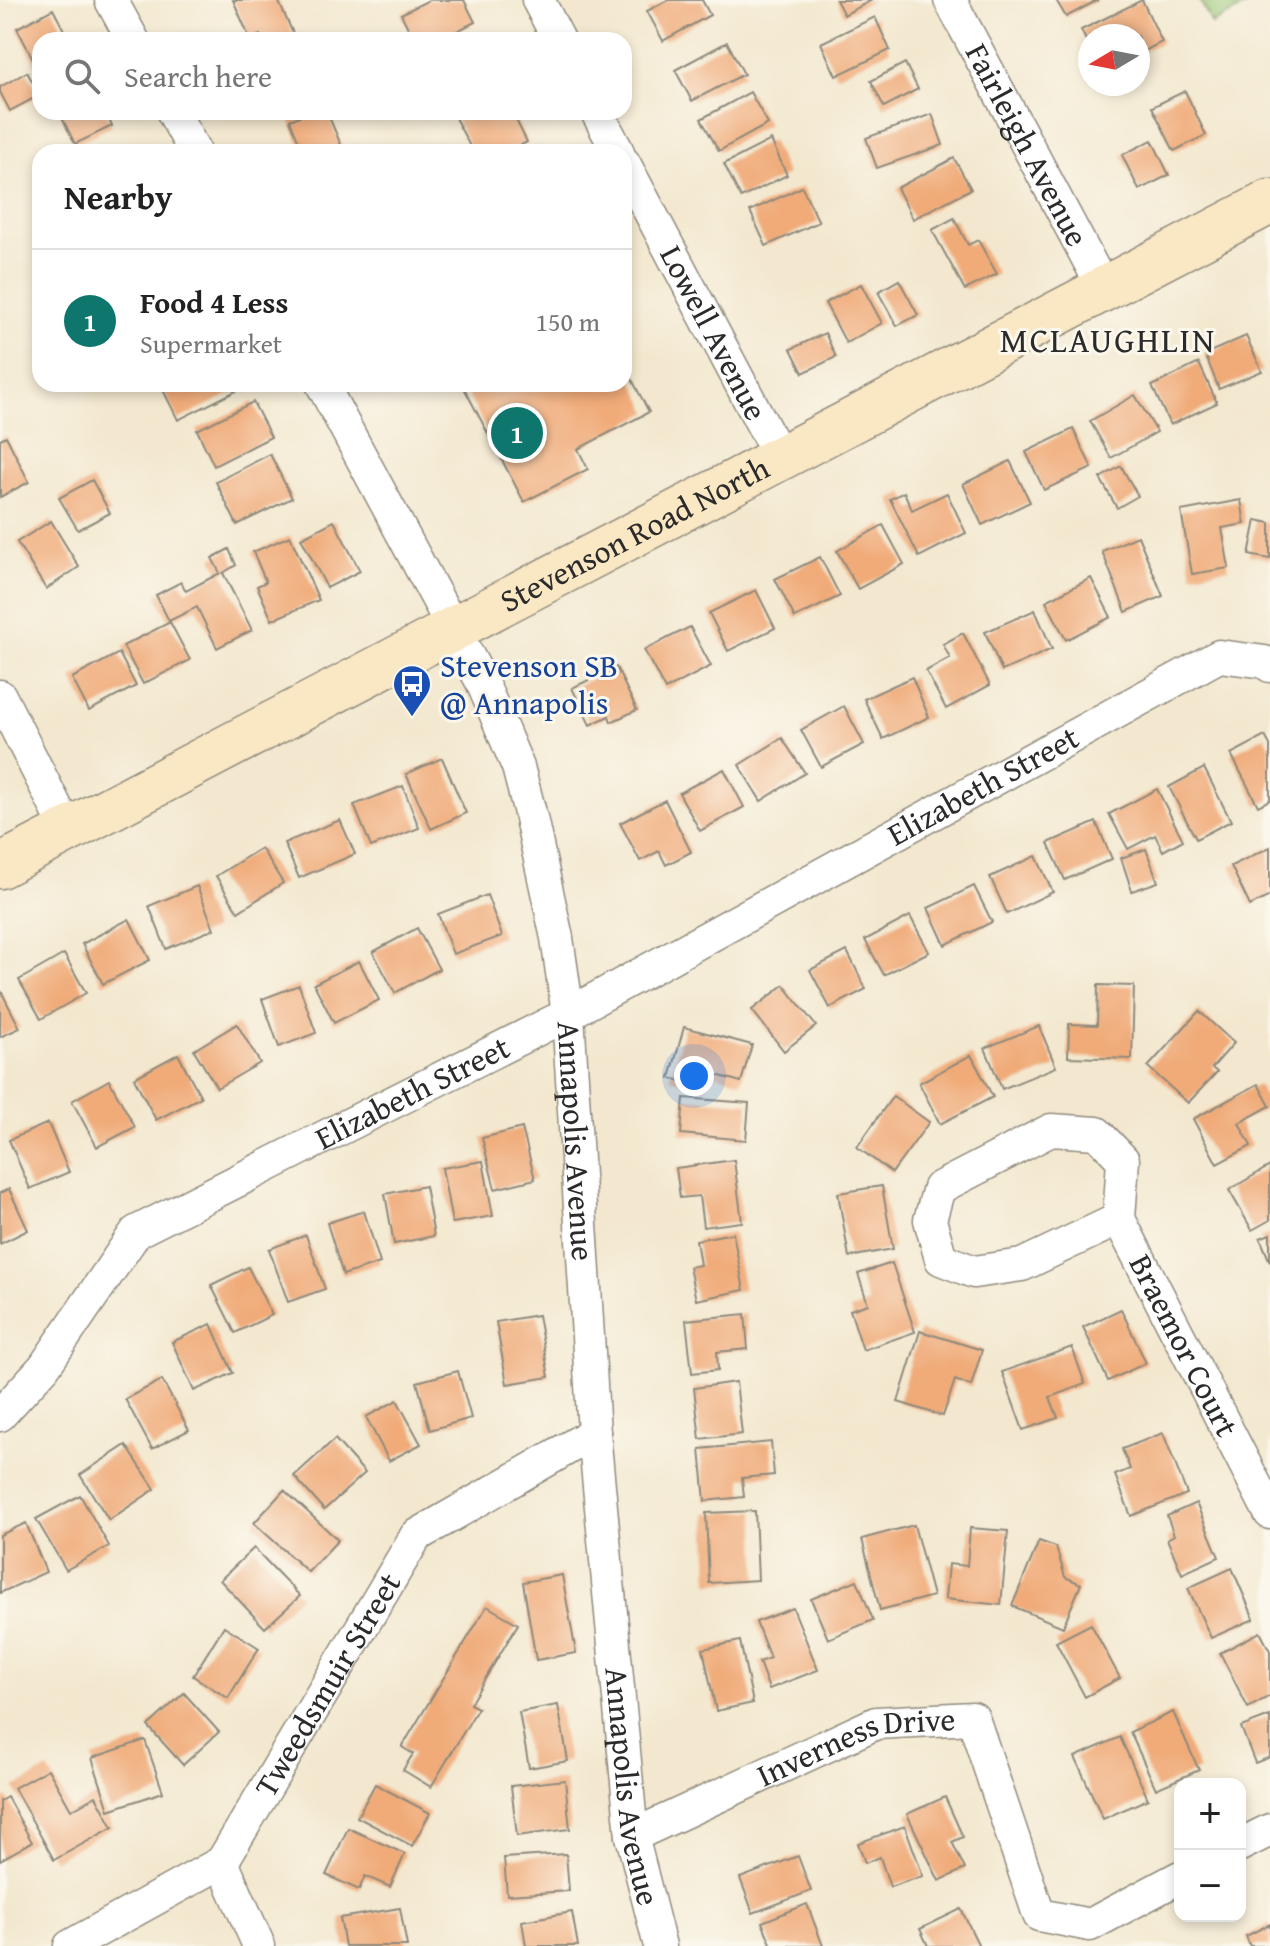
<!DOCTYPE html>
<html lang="en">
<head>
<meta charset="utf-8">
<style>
	:root { --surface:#fff; --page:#f6f6f6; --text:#222; --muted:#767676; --line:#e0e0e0; --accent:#0f766e }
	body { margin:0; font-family:"Gentium Book Plus",serif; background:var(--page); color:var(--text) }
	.controls { position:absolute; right:24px; bottom:24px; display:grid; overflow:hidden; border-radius:16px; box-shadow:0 4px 12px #0003 }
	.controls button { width:72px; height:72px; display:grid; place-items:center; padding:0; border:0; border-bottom:2px solid var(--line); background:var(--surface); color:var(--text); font:40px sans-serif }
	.compass { position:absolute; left:1078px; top:24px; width:72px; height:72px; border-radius:50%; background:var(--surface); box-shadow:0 4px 12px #0003; rotate:260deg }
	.you { position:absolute; left:694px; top:1076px; width:28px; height:28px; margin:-20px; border:6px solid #fff; border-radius:50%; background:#1a73e8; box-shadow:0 0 0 12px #1a73e833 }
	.badge { display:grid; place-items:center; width:52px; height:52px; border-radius:50%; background:var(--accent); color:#fff; font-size:26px; font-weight:700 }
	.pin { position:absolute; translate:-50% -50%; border:4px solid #fff; box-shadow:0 2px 8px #0006 }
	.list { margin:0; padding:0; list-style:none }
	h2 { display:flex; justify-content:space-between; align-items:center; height:104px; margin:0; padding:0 32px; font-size:34px }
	h2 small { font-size:26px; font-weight:400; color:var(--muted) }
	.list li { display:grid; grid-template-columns:52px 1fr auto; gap:24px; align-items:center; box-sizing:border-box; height:144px; padding:0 32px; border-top:2px solid var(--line) }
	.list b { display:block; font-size:30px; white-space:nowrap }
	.list p { margin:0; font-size:26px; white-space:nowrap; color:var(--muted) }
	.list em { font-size:26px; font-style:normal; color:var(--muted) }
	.icon { flex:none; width:44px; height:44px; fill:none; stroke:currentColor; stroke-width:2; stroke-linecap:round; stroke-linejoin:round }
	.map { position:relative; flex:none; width:1270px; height:1946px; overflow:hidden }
	.search { position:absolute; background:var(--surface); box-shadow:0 4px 12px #0003; left:32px; top:32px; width:600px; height:88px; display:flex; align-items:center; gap:20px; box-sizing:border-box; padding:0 28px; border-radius:24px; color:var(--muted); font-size:30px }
	.panel { position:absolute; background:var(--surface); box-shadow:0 4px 12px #0003; left:32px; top:144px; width:600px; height:248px; border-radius:24px }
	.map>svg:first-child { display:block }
	.green { fill:#97c472; stroke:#61784e; stroke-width:2 }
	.building { fill:#f0ab79 }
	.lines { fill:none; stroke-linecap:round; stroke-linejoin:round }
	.street-casing { stroke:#8f8a7d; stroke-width:35 }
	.secondary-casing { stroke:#8f8a7d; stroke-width:47 }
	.street { stroke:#fff; stroke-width:32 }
	.secondary { stroke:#fae7c3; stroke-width:44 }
	.labels { text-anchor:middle; stroke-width:6; stroke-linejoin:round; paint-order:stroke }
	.street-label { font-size:32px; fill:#2b2b2b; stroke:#fbf7ec }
	.transit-label { font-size:32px; fill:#164399; stroke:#fbf7ec; text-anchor:start }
	.neighbourhood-label { font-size:34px; letter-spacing:2px; fill:#2b2b2b; stroke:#fbf7ec }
</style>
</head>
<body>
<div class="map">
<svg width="1270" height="1946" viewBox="0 0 1270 1946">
	<rect width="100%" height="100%" fill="#fbf7ec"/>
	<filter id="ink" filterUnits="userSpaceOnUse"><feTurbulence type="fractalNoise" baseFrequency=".0125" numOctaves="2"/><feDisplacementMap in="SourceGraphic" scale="16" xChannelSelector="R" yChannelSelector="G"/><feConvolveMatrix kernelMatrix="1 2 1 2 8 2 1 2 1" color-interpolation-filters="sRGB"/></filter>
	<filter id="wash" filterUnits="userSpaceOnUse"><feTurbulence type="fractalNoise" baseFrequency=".006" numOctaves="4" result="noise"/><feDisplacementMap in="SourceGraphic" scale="32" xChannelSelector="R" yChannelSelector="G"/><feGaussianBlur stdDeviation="1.8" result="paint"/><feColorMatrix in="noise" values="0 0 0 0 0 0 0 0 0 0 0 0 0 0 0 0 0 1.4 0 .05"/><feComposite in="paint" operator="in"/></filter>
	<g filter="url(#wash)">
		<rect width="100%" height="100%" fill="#f3e8cf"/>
		<polygon class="green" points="1200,0 1256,0 1212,24"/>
		<g id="blocks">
			<g class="building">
				<polygon points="233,0 278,0 296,40 262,40 260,35 250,39"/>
				<polygon points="429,0 464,0 475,22 439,40 414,40 401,14"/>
				<polygon points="668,0 702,0 710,15 663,41 647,11"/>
				<polygon points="836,0 872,0 844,15"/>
				<polygon points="1056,0 1098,0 1066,17"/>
				<polygon points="1142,0 1162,42 1138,54 1138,36 1090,36 1090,49 1081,30"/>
				<polygon points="53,9 69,40 40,40 40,73 17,28"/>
				<polygon points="875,17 890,50 836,76 821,43"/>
				<polygon points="727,42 744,74 692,101 675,70"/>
				<polygon points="905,63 918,89 884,107 871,81"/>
				<polygon points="27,72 40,95 10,111 0,92 0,87"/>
				<polygon points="1185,91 1206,135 1174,151 1152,107"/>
				<polygon points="750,92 768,124 719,151 701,119"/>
				<polygon points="59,112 105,112 112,126 75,144"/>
				<polygon points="309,112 327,112 344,152 303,152 290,120"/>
				<polygon points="452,112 512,112 527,142 508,152 473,152"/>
				<polygon points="932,114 943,145 877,168 866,138"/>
				<polygon points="771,140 787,175 741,198 724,164"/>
				<polygon points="1152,140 1169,175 1139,190 1122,155"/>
				<polygon points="954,158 971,189 913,219 897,188"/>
				<polygon points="802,187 819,222 766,246 750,211"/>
				<polygon points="954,218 968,245 978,240 997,274 965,290 932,230"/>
				<polygon points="899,280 918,315 897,326 878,292"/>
				<polygon points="861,284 882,323 846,343 825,303"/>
				<polygon points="825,333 836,357 803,373 791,349"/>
				<polygon points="1246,336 1262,371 1219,389 1205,354"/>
				<polygon points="1199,363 1217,403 1170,425 1152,386"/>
				<polygon points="624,364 649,412 578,449 588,469 524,502 462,384 624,384"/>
				<polygon points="175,384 240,384 242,388 178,420 163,390"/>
				<polygon points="1135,395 1157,432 1111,458 1090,421"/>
				<polygon points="253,402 271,437 214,466 197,430"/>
				<polygon points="1073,429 1092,468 1044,490 1026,452"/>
				<polygon points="6,436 29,482 0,497 0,439"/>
				<polygon points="270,454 292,498 237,525 216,482"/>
				<polygon points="1010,461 1030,502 982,525 963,484"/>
				<polygon points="1121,466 1138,496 1117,508 1100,478"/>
				<polygon points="92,480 110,513 78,530 59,498"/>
				<polygon points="904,492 912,510 947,493 966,533 919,557 890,499"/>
				<polygon points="1241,500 1245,524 1222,528 1229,568 1192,574 1181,511"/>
				<polygon points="1256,520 1270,523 1270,559 1249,555"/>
				<polygon points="51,521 79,567 46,589 17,542"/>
				<polygon points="334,521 360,571 327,588 301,538"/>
				<polygon points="883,525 904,564 858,589 837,551"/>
				<polygon points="290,536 319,600 272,620 257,586 266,582 253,552"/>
				<polygon points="1138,536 1163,596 1126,612 1102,551"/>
				<polygon points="229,549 236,565 223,573 252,630 217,648 197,607 169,621 156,595 181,582 186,591 220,573 212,558"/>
				<polygon points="820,557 840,596 795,618 775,579"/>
				<polygon points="1091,578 1111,617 1066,640 1046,601"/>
				<polygon points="756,590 775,628 728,651 709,613"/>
				<polygon points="1035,610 1052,649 1002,671 985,632"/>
				<polygon points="170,622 190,660 143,684 123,646"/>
				<polygon points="690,627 711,666 665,690 644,650"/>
				<polygon points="963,633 990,685 946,709 926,671 950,658 943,644"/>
				<polygon points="119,653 136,686 89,711 72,678"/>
				<polygon points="616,667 637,710 611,722 609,716 590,725 572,688"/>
				<polygon points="912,677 929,717 883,739 864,699"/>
				<polygon points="844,706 864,744 821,767 801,730"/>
				<polygon points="1265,736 1270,745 1270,800 1258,806 1231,754"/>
				<polygon points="782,738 805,773 761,801 739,765"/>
				<polygon points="442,758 466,813 431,829 406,774"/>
				<polygon points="1204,768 1231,821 1196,839 1169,787"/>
				<polygon points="724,769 744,807 700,831 679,793"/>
				<polygon points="403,786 419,828 371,847 354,805"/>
				<polygon points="1157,789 1183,840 1163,851 1155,835 1128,849 1109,814"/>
				<polygon points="665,800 691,852 666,865 659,851 640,861 620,823"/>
				<polygon points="340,820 355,854 299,878 284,843"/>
				<polygon points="1096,822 1112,859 1065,880 1048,843"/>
				<polygon points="1270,847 1270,896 1250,906 1231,866"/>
				<polygon points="261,848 283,883 238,912 216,876"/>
				<polygon points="1146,849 1158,882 1132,891 1121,858"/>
				<polygon points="1036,856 1053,892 1007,914 990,877"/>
				<polygon points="197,886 214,929 166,949 149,906"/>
				<polygon points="974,886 992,922 945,945 928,908"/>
				<polygon points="487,895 502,936 453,954 438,914"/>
				<polygon points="910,916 929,952 884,975 865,940"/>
				<polygon points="129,919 150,960 103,984 82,944"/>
				<polygon points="417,928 439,969 395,993 373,952"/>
				<polygon points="847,951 866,989 830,1008 810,970"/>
				<polygon points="64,954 86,993 41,1019 19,980"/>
				<polygon points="359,961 379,1000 334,1023 314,984"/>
				<polygon points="299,985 316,1033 279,1047 262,999"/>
				<polygon points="784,985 816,1026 784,1051 752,1010"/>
				<polygon points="1098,985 1134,986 1132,1059 1068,1057 1069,1024 1097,1025"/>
				<polygon points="0,989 20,1028 0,1037"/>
				<polygon points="1199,1011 1234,1043 1212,1068 1217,1072 1188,1103 1148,1067"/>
				<polygon points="237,1024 260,1063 217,1088 194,1050"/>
				<polygon points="1039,1026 1056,1067 1002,1089 985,1048"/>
				<polygon points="684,1027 752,1045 741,1082 710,1073 706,1088 670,1078"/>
				<polygon points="178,1054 201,1097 156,1120 134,1078"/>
				<polygon points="971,1055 993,1097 940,1124 919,1083"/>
				<polygon points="109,1080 135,1127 97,1147 72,1101"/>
				<polygon points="1258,1084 1270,1106 1239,1123 1251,1146 1217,1164 1193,1119"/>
				<polygon points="893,1096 929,1122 892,1173 857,1147"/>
				<polygon points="684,1098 749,1103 746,1140 681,1134"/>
				<polygon points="48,1123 69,1172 30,1189 9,1140"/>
				<polygon points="522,1128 535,1179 495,1189 482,1138"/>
				<polygon points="734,1160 742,1222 703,1227 699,1196 680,1198 676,1168"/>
				<polygon points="483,1161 493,1216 452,1223 442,1168"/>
				<polygon points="1270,1166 1270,1220 1252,1230 1229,1190"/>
				<polygon points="425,1186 434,1236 394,1244 385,1194"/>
				<polygon points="882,1186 893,1249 849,1257 838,1193"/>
				<polygon points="9,1189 28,1230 0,1244 0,1193"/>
				<polygon points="364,1211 380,1263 343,1275 327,1223"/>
				<polygon points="733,1233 744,1290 696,1300 689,1267 700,1265 696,1240"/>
				<polygon points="1270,1234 1270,1262 1260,1238"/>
				<polygon points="306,1235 325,1289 288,1302 269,1249"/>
				<polygon points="892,1263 915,1332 863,1350 850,1310 868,1304 858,1274"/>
				<polygon points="248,1267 272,1315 235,1333 211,1285"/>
				<polygon points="1121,1309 1146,1363 1108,1381 1083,1327"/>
				<polygon points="745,1314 748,1349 717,1352 718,1370 692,1373 686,1320"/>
				<polygon points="538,1315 549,1377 507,1384 496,1322"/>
				<polygon points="211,1324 233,1373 194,1391 172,1342"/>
				<polygon points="920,1331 982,1350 971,1386 955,1380 943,1416 898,1402"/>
				<polygon points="1072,1347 1085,1384 1050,1397 1058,1418 1023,1430 1002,1372"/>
				<polygon points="458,1371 471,1418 430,1430 417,1382"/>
				<polygon points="162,1380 189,1430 152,1449 125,1399"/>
				<polygon points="736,1382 742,1434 700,1439 694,1388"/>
				<polygon points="397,1400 421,1444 389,1461 366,1417"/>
				<polygon points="1163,1433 1187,1494 1131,1516 1115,1475 1130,1469 1122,1449"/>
				<polygon points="335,1439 365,1473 324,1510 294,1476"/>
				<polygon points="771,1442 774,1475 742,1478 744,1497 705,1501 700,1449"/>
				<polygon points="126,1445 155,1489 109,1520 80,1475"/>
				<polygon points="284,1490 338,1540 308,1572 254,1523"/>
				<polygon points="80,1495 109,1546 66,1570 36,1519"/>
				<polygon points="1196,1503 1219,1557 1182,1574 1167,1539 1174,1535 1167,1516"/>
				<polygon points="755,1511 758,1580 709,1583 706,1513"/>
				<polygon points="26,1523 46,1572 0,1593 0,1535"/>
				<polygon points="914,1525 933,1596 880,1610 862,1539"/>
				<polygon points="970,1528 1008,1531 1001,1605 945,1599 948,1564 967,1566"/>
				<polygon points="1039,1541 1056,1547 1065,1577 1081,1584 1063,1627 1012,1606"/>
				<polygon points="254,1548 300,1596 265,1628 220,1580"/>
				<polygon points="1232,1568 1254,1619 1211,1638 1188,1588"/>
				<polygon points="562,1575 576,1653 536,1660 523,1582"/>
				<polygon points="857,1580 873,1620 828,1639 811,1599"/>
				<polygon points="487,1606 518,1624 470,1704 478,1708 431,1787 403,1770 413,1754 402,1747"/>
				<polygon points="793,1608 818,1670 769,1689 759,1662 770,1658 756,1622"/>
				<polygon points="1091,1624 1120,1678 1085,1697 1056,1642"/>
				<polygon points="224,1626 259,1648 228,1698 193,1676"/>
				<polygon points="1260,1632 1270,1651 1270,1696 1248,1708 1220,1653"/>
				<polygon points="740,1641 753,1703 716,1711 703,1649"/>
				<polygon points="184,1693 219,1732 183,1765 148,1726"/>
				<polygon points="558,1705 568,1761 529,1768 519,1712"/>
				<polygon points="1173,1712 1199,1770 1156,1789 1130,1732"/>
				<polygon points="1270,1716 1270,1757 1255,1763 1241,1727"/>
				<polygon points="1120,1737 1148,1799 1103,1819 1075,1757"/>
				<polygon points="145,1740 163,1792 109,1810 92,1758"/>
				<polygon points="48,1769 71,1810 96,1796 113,1827 54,1860 14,1788"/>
				<polygon points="565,1780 570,1829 517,1836 511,1786"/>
				<polygon points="375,1784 430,1813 412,1846 357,1817"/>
				<polygon points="7,1797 32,1842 0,1860 0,1801"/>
				<polygon points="945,1797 963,1837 952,1842 965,1869 939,1881 907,1814"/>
				<polygon points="905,1826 923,1876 890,1887 880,1857 865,1863 858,1843"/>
				<polygon points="348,1828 405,1854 390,1887 365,1876 359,1890 326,1875"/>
				<polygon points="566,1854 569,1891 507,1895 504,1858"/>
				<polygon points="798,1856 811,1891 753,1913 740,1878"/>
				<polygon points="807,1904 823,1946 772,1946 762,1922"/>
				<polygon points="400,1908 407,1946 345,1946 340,1918"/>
				<polygon points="961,1909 979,1946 928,1946 920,1929"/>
				<polygon points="572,1912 578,1946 526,1946 522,1921"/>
				<polygon points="1270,1924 1270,1946 1250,1946 1246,1936"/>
			</g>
		</g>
	</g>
	<g filter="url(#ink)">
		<use href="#blocks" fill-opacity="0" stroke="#8f8a7d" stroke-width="2"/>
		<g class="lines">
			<g class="street-casing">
				<g id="street">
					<polyline points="111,0 133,40"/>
					<polyline points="538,0 559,40"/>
					<path id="s1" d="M950,0L1104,289"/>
					<polyline points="173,112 195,152"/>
					<polyline points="597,112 618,152"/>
					<path id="s2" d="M624,163L780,458"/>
					<path id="s3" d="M322,384L482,682L518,767L530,813L557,938L568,1014L594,1433L632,1836L660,1946"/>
					<polyline points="0,696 68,831"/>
					<path id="s4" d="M1119,1219L1022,1265L974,1272L941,1259L930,1220L939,1188L1051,1130L1097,1133L1123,1160L1119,1219L1270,1513"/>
					<path id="s5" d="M0,1415L44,1367L136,1232L568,1014L1219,656L1265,662L1270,666"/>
					<path id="s6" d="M632,1836L876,1723L973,1718L1039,1915L1090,1925L1180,1877"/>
					<polyline points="1240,1845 1270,1830"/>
					<polyline points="222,1862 259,1946"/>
					<path id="s7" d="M70,1946L222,1862L416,1536L594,1433"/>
				</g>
			</g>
			<g class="secondary-casing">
				<g id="secondary">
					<path id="s8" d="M0,866L1270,202"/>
				</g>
			</g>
			<use href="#street" class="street"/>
			<use href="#secondary" class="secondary"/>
		</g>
	</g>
	<defs>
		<g id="bus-pin" transform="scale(2)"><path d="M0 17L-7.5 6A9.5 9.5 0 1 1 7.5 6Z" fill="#1a4fb4" stroke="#fbf7ec"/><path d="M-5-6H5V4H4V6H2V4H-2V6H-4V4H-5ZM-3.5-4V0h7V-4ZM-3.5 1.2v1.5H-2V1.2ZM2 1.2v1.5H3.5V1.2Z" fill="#fff"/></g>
	</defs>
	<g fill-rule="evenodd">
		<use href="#bus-pin" x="412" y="684"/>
	</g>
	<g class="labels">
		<g class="street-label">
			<text dy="11" stroke="none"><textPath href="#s1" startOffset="164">Fairleigh Avenue</textPath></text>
			<text dy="11" stroke="none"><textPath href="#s2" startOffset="192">Lowell Avenue</textPath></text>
			<text dy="11" stroke="none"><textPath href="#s8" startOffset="716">Stevenson Road North</textPath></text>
			<text dy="11" stroke="none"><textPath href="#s5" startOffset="1186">Elizabeth Street</textPath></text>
			<text dy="11" stroke="none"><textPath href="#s5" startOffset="538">Elizabeth Street</textPath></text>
			<text dy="11" stroke="none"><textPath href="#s3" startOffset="810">Annapolis Avenue</textPath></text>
			<text dy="11" stroke="none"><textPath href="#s4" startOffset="676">Braemor Court</textPath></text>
			<text dy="11" stroke="none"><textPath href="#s7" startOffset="380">Tweedsmuir Street</textPath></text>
			<text dy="11" stroke="none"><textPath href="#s6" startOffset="244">Inverness Drive</textPath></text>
			<text dy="11" stroke="none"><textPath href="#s3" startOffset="1458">Annapolis Avenue</textPath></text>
		</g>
		<g class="transit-label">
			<text x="440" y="677">Stevenson SB<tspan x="440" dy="37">@ Annapolis</tspan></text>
		</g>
		<g class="neighbourhood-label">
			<text x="1108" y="352">MCLAUGHLIN</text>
		</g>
	</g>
</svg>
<div class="controls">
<button>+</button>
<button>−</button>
</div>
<svg class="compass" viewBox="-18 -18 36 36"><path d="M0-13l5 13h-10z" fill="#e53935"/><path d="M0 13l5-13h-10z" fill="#767676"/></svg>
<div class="you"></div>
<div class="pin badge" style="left:517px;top:433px">1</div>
<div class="search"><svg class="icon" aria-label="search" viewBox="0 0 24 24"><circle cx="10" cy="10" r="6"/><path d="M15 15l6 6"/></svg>Search here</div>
<section class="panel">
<h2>Nearby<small></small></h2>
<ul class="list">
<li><span class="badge">1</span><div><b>Food 4 Less</b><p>Supermarket</p></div><em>150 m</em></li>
</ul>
</section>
</div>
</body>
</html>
